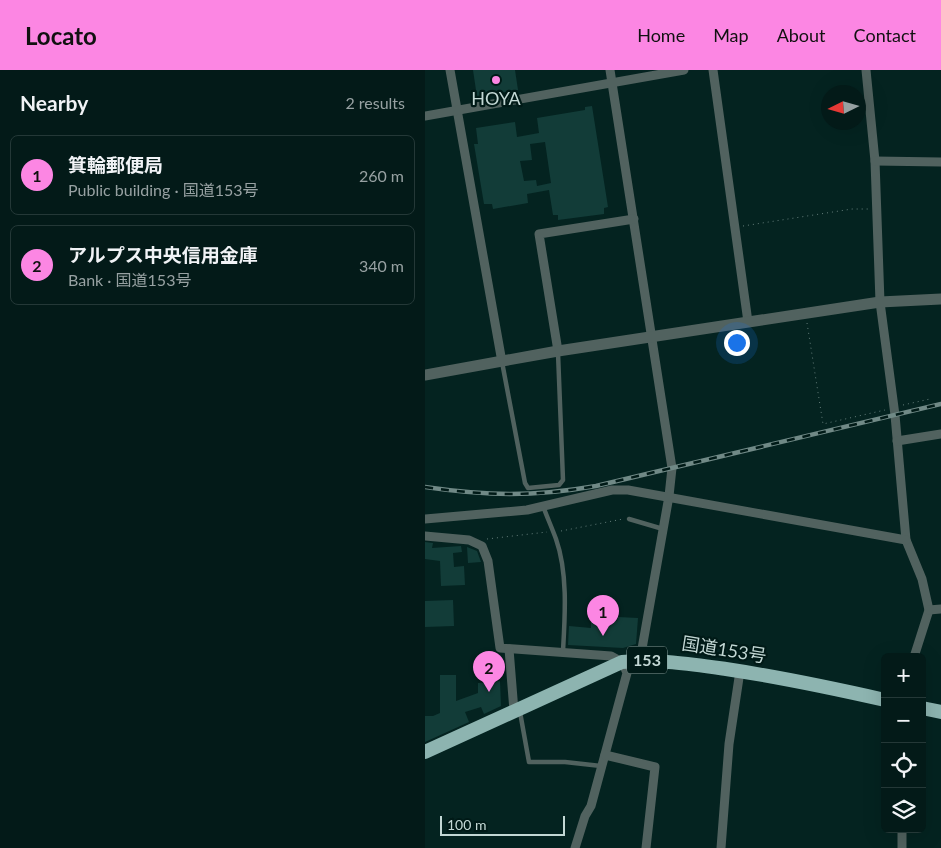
<!DOCTYPE html>
<html lang="en">
<head>
<meta charset="utf-8">
<style>
	:root { --surface:#031a18; --page:#0d2321; --text:#f1f3f6; --muted:#97a1a2; --line:#243837; --accent:#fc86e3 }
	body { margin:0; font-family:Lato,"Noto Sans JP",sans-serif; background:var(--page); color:var(--text) }
	.controls { position:absolute; right:15px; bottom:15px; display:grid; overflow:hidden; border-radius:8px; box-shadow:0 5px 20px #0002 }
	.controls button { width:45px; height:45px; display:grid; place-items:center; padding:0; border:0; border-bottom:1px solid var(--line); background:var(--surface); color:var(--text); font:25px sans-serif }
	.compass { position:absolute; left:396px; top:15px; width:45px; height:45px; border-radius:50%; background:var(--surface); box-shadow:0 5px 20px #0002; rotate:265deg }
	.scale { position:absolute; left:15px; bottom:12px; width:125px; box-sizing:border-box; padding-left:5px; border:2px solid #c3d8d5; border-top:0; font-size:14px; line-height:18px; white-space:nowrap; color:#c3d8d5; -webkit-text-stroke:4px #001a17; paint-order:stroke }
	.you { position:absolute; left:311px; top:272px; width:18px; height:18px; margin:-12px; border:4px solid #fff; border-radius:50%; background:#1a73e8; box-shadow:0 0 0 8px #1a73e833 }
	.badge { display:grid; place-items:center; width:32px; height:32px; border-radius:50%; background:var(--accent); color:#111; font-size:16px; font-weight:700 }
	.pin { position:absolute; translate:-50% -41px; filter:drop-shadow(0 1px 2px #0008) }
	.pin::after { content:''; position:absolute; top:26px; width:18px; height:15px; background:inherit; clip-path:polygon(0 0,100% 0,50% 100%) }
	.list { margin:0; padding:0; list-style:none }
	h2 { display:flex; justify-content:space-between; align-items:center; height:65px; margin:0; padding:0 20px; font-size:21px }
	h2 small { font-size:16px; font-weight:400; color:var(--muted) }
	.list li { display:grid; grid-template-columns:32px 1fr auto; gap:15px; align-items:center; box-sizing:border-box; height:80px; margin:0 10px 10px; padding:0 10px; border:1px solid var(--line); border-radius:8px }
	.list b { display:block; font-size:19px; white-space:nowrap }
	.list p { margin:0; font-size:16px; white-space:nowrap; color:var(--muted) }
	.list em { font-size:16px; font-style:normal; color:var(--muted) }
	.icon { flex:none; width:28px; height:28px; fill:none; stroke:currentColor; stroke-width:2; stroke-linecap:round; stroke-linejoin:round }
	.map { position:relative; flex:none; width:516px; height:778px; overflow:hidden }
	header { display:flex; align-items:center; gap:30px; box-sizing:border-box; height:70px; padding:0 25px; background:var(--accent); color:#111 }
	header strong { font-size:24px }
	nav { display:flex; gap:28px; margin-inline-start:auto; font-size:18px }
	main { display:flex }
	aside { flex:1; background:var(--surface) }
	.map>svg:first-child { display:block }
	.building { fill:#123c38; fill-rule:evenodd }
	.lines { fill:none; stroke-linecap:round; stroke-linejoin:round }
	.path { stroke:#647e7b; stroke-width:1; stroke-dasharray:1 4; stroke-linecap:butt }
	.service { stroke:#51625f; stroke-width:4.5 }
	.minor { stroke:#51625f; stroke-width:9 }
	.tertiary { stroke:#51625f; stroke-width:11 }
	.trunk { stroke:#8db4b0; stroke-width:14 }
	.rail-casing { stroke:#708986; stroke-width:4.5 }
	.rail { stroke:#001a17; stroke-width:2.5; stroke-dasharray:8; stroke-linecap:butt }
	.poi-dot { fill:#fc86e3; stroke:#001a17; stroke-width:2 }
	.labels { text-anchor:middle; stroke-width:4.5; stroke-linejoin:round; paint-order:stroke }
	.shield { fill:#001a17; stroke:#889f9c; stroke-width:1 }
	.shield-label { font-size:16px; font-weight:bold; fill:#c3d8d5 }
	.poi-label { font-size:18px; fill:#c3d8d5; stroke:#001a17 }
	.street-label { font-size:18px; fill:#c3d8d5; stroke:#001a17 }
</style>
</head>
<body>
<header>
<strong>Locato</strong>
<nav><a>Home</a><a>Map</a><a>About</a><a>Contact</a></nav>
</header>
<main>
<aside>
<h2>Nearby<small>2 results</small></h2>
<ul class="list">
<li><span class="badge">1</span><div><b>箕輪郵便局</b><p>Public building · 国道153号</p></div><em>260 m</em></li>
<li><span class="badge">2</span><div><b>アルプス中央信用金庫</b><p>Bank · 国道153号</p></div><em>340 m</em></li>
</ul>
</aside>
<div class="map">
<svg width="516" height="778" viewBox="0 0 516 778">
	<rect width="100%" height="100%" fill="#042320"/>
	<g class="building">
		<polygon points="48,0 90,0 93,20 52,27"/>
		<path d="M167,36L183,137L179,138V144L133,150V145H128L124,120L102,124L103,133L68,139L67,134H59L49,74H53L51,58L90,52L92,67L114,63L112,48L160,40V37ZM120,72L126,113L112,116L111,110L99,111L95,91L107,90L105,74Z"/>
		<polygon points="0,472 8,473 7,478 36,476 37,482 28,483 29,497 39,496 40,515 16,516 15,491 0,489"/>
		<polygon points="42,477 52,481 56,492 43,493"/>
		<polygon points="28,530 29,556 0,557 0,531"/>
		<polygon points="193,547 213,548 211,574 198,578 143,575 144,556 166,558 166,549 192,551"/>
		<polygon points="54,584 72,584 73,598 54,599"/>
		<polygon points="15,605 31,605 31,631 53,623 53,613 75,611 76,636 59,644 56,637 40,642 44,652 0,672 0,646 8,646 15,643"/>
	</g>
	<g class="lines">
		<g class="path">
			<polyline points="318,156 427,139 443,139"/>
			<polyline points="382,253 398,354 460,340"/>
			<polyline points="478,335 505,329"/>
			<polyline points="136,461 198,449"/>
			<polyline points="62,469 122,462"/>
		</g>
		<g class="service">
			<polyline points="77,292 100,413 103,418 134,415 138,410 133,283"/>
			<path d="M118,436C122,447 127,458 131,469C143,503 140,546 138,581"/>
			<polyline points="204,449 238,459"/>
			<polyline points="95,642 104,692 140,692 176,696"/>
		</g>
		<g class="minor">
			<polyline points="25,0 77,292"/>
			<polyline points="185,0 247,398 244,426 215,590"/>
			<polyline points="288,0 323,252"/>
			<polyline points="441,0 450,91 455,232 470,345 481,470 497,509 504,540 489,587"/>
			<polyline points="0,46 259,0"/>
			<polyline points="450,91 516,92"/>
			<polyline points="133,281 114,164 209,149"/>
			<polyline points="472,371 516,364"/>
			<polyline points="0,449 102,440 187,420 203,420 481,470"/>
			<polyline points="0,466 44,470 57,476 63,491 75,578 186,586 197,592 202,603 166,736 160,746 150,778"/>
			<polyline points="504,540 516,539"/>
			<polyline points="84,579 89,641"/>
			<polyline points="180,685 230,697 221,778"/>
			<polyline points="296,778 304,674 315,601"/>
			<polyline points="477,778 477,759"/>
		</g>
		<polyline class="tertiary" points="0,305 133,281 455,232 516,229"/>
		<g class="trunk">
			<polyline points="497,638 516,642"/>
			<path d="M0,682L197,592C233,589 266,594 301,599C354,607 407,618 460,630"/>
		</g>
		<g class="rail-casing">
			<path id="rail" d="M0,417C62,426 108,427 171,416L516,334"/>
		</g>
		<use href="#rail" class="rail"/>
	</g>
	<circle class="poi-dot" cx="71" cy="10" r="5"/>
	<g class="labels">
		<rect class="shield" x="202" y="576.5" width="40" height="27" rx="4"/>
		<g class="shield-label">
			<text x="222" y="596">153</text>
		</g>
		<g class="poi-label">
			<text x="71" y="35">HOYA</text>
		</g>
		<g class="street-label">
			<text transform="translate(299 580) rotate(9)" y="6">国道153号</text>
		</g>
	</g>
</svg>
<div class="controls">
<button>+</button>
<button>−</button>
<button><svg class="icon" aria-label="locate" viewBox="0 0 24 24"><circle cx="12" cy="12" r="6"/><path d="M12 2v4M12 18v4M2 12h4M18 12h4"/></svg></button>
<button><svg class="icon" aria-label="layers" viewBox="0 0 24 24"><path d="M12 4l9 5-9 5-9-5zM3 14l9 5 9-5"/></svg></button>
</div>
<svg class="compass" viewBox="-18 -18 36 36"><path d="M0-13l5 13h-10z" fill="#e53935"/><path d="M0 13l5-13h-10z" fill="#97a1a2"/></svg>
<div class="scale">100 m</div>
<div class="you"></div>
<div class="pin badge" style="left:178px;top:566px">1</div>
<div class="pin badge" style="left:64px;top:622px">2</div>
</div>
</main>
</body>
</html>
